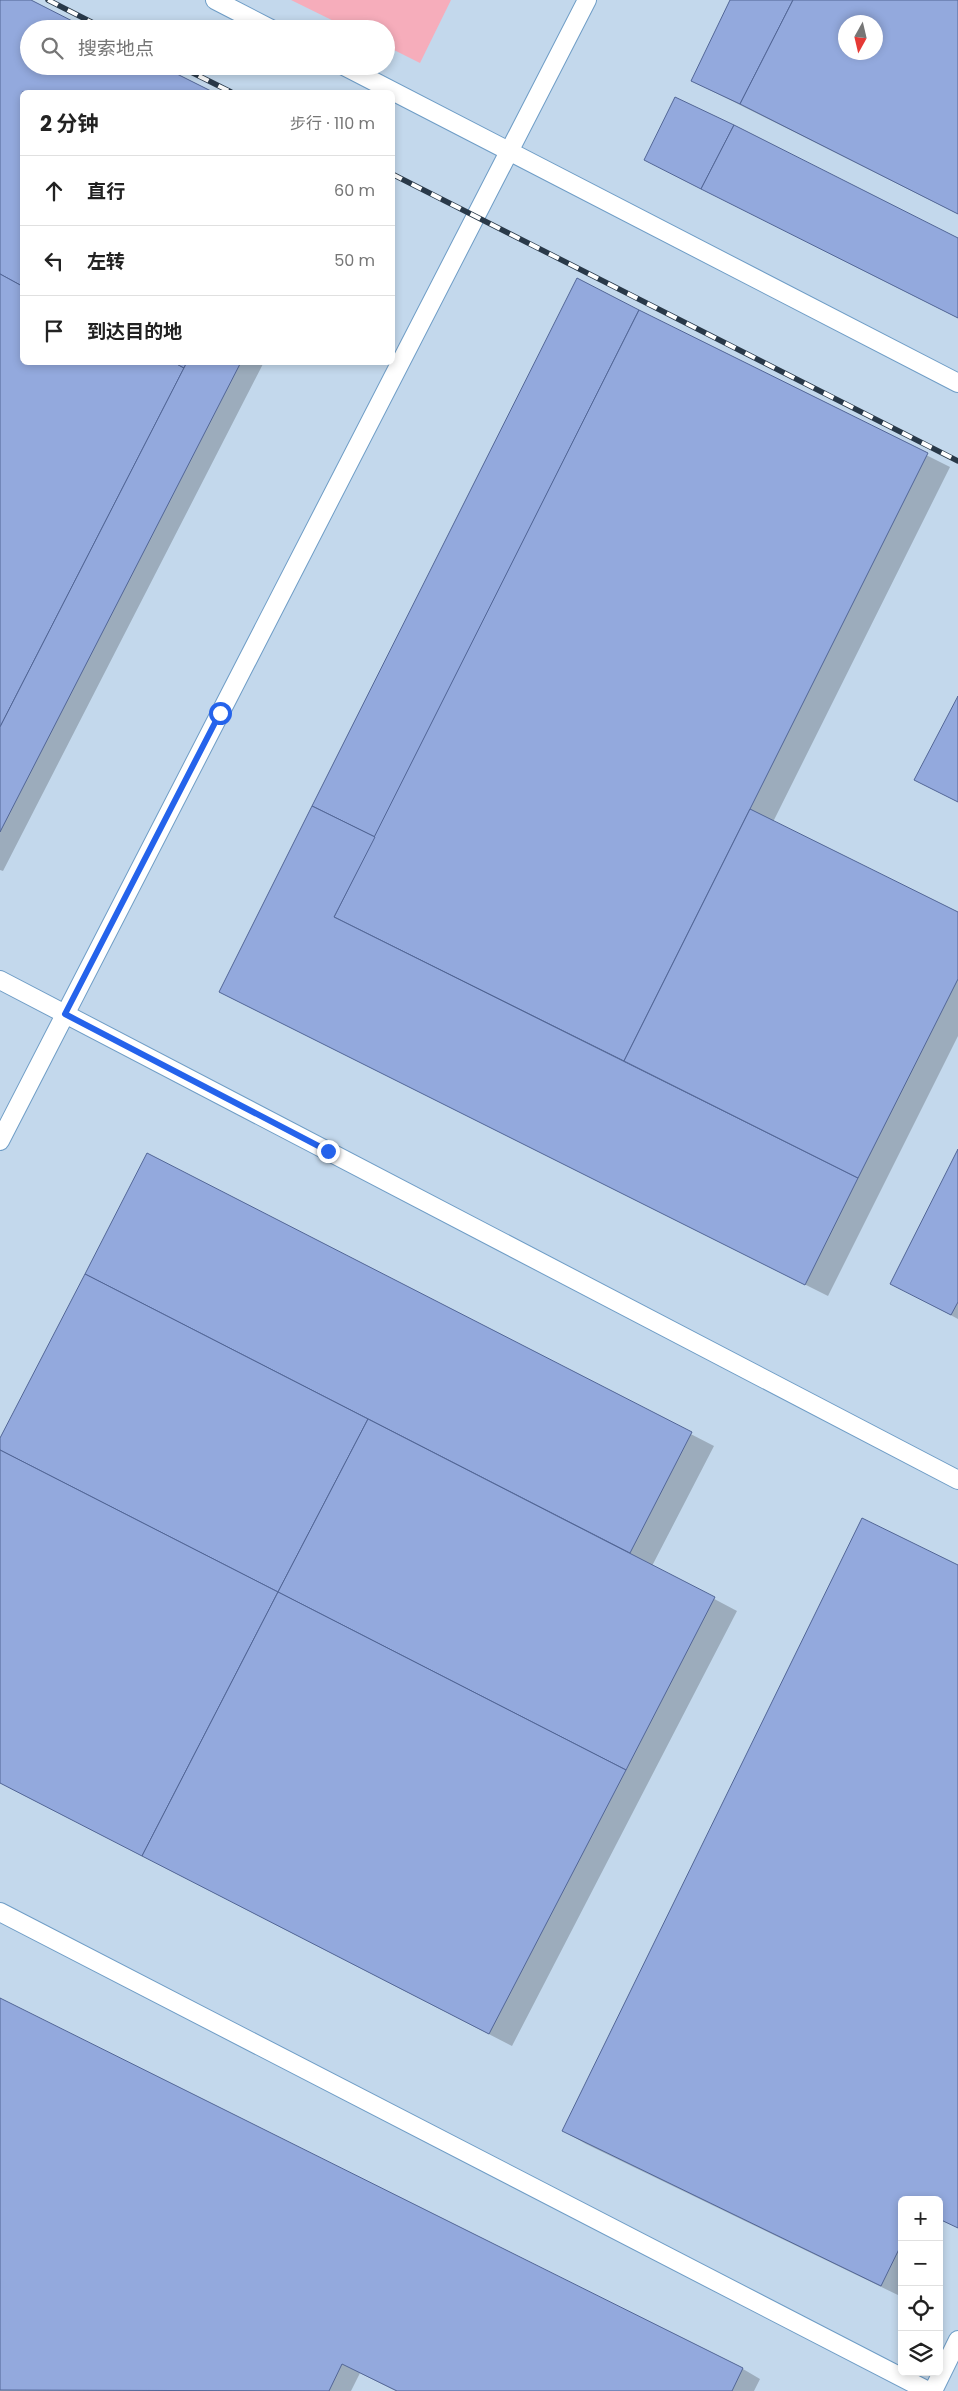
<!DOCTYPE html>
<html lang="zh">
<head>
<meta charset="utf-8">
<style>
	:root { --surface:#fff; --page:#f2f2f2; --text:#222; --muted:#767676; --line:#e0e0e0 }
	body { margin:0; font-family:Poppins,"Noto Sans SC",sans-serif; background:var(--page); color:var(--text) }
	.controls { position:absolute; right:15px; bottom:15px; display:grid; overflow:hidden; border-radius:8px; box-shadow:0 2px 8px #0003 }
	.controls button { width:45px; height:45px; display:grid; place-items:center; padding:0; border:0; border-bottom:1px solid var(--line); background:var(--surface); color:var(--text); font:25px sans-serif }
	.compass { position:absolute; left:838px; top:15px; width:45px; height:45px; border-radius:50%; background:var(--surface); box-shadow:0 2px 8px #0003; rotate:188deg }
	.stop { position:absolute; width:15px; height:15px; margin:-11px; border:4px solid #2563eb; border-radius:50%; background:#fff }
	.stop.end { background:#2563eb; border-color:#fff; box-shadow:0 1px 5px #0008 }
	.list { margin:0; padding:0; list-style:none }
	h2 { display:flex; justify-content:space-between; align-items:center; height:65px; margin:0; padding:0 20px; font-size:21px }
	h2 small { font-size:16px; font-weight:400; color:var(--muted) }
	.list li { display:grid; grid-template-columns:32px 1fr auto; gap:15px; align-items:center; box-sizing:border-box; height:70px; padding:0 20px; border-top:1px solid var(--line) }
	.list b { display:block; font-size:19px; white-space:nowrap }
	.list em { font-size:16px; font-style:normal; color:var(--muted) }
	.icon { flex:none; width:28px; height:28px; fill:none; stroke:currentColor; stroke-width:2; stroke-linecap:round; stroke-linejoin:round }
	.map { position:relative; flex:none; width:958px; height:2391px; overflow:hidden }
	.search { position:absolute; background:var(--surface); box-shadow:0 2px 8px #0003; left:20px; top:20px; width:375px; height:55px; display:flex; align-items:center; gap:12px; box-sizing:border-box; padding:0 18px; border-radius:28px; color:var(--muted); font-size:19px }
	.panel { position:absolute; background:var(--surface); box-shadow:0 2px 8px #0003; left:20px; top:90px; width:375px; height:275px; border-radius:8px }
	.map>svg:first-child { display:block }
	.built { fill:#c3d8ec; fill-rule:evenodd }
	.green { fill:#f6adbb }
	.shadow { fill:#0003; fill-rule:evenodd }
	.building { fill:#93a9dd; stroke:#526696; fill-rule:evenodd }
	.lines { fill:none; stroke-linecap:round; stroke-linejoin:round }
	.lane-casing { stroke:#6f9dc6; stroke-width:20 }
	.lane { stroke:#fff; stroke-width:18 }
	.rail-casing { stroke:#293949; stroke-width:5.5 }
	.rail { stroke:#fff; stroke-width:4; stroke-dasharray:11; stroke-linecap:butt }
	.route { stroke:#2563eb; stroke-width:6 }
</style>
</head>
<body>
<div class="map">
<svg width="958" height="2391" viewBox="0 0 958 2391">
	<rect width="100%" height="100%" fill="#d5e8fa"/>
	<path class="built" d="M0,0H958V2391H0ZM846,22H876V52H846ZM29,29H386V66H29ZM22,92H392V362H22ZM902,2200H939V2372H902Z"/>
	<polygon class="green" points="291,0 451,0 420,63 386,46 386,29 350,29"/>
	<g class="shadow">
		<polygon points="0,0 29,0 29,66 159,66 210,92 22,92 22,362 264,362 3,871 0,870"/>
		<path d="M732,0H958V214L692,81ZM846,22H876V52H846Z"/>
		<polygon points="725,201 958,240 958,318"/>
		<polygon points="577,280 950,467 773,822 958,914 958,1036 828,1296 220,992"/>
		<polygon points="958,1152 958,1319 892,1284"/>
		<polygon points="148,1155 714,1446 652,1566 737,1611 512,2046 0,1783 0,1441"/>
		<polygon points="958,1566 958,2228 941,2220 939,2225 939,2200 902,2200 902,2297 586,2144 563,2131"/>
		<polygon points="0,1999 743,2369 760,2379 754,2391 396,2391 360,2373 351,2391 0,2391"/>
	</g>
	<g class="building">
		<polygon points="0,0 31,0 88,29 29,29 29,66 161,66 213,92 22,92 22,286 0,274"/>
		<polygon points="730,0 793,0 740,104 691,81"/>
		<path d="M793,0H958V214L740,104ZM846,22H876V52H846Z"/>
		<polygon points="675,97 734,125 701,189 644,160"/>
		<polygon points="734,125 958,238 958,318 701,189"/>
		<polygon points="0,274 22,286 22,362 173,362 184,368 0,727"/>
		<polygon points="577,278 639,310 375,837 312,806"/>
		<polygon points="639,310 928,453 624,1061 334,917"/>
		<polygon points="173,362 187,362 184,368"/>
		<polygon points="187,362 241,362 0,832 0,727"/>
		<polygon points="958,696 958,802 914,780"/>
		<polygon points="312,806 375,837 334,917 858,1178 805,1285 219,992"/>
		<polygon points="750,809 958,912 958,979 858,1178 624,1061"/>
		<polygon points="958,1149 958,1302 951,1315 890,1284"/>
		<polygon points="147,1153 692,1432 630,1553 85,1274"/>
		<polygon points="85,1274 368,1419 278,1592 0,1450 0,1438"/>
		<polygon points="368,1419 715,1597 626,1770 278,1592"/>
		<polygon points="0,1450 278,1592 142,1856 0,1783"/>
		<polygon points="862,1518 958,1565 958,2228 939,2219 939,2200 902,2200 902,2243 881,2286 562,2131"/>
		<polygon points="278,1592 626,1770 489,2034 142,1856"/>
		<polygon points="0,1998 743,2368 732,2391 397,2391 342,2364 329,2391 0,2390"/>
	</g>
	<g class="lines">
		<g class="lane-casing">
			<g id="lane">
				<polyline points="215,0 271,29"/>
				<polyline points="344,66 958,383"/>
				<polyline points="0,980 958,1480"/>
				<polyline points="0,1141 587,0"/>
				<polyline points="0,1912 928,2391"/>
				<polyline points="933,2391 958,2340"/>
			</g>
		</g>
		<use href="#lane" class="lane"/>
		<g class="rail-casing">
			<g id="rail">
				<polyline points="48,0 105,29"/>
				<polyline points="179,66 231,92"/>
				<polyline points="392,174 958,461"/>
			</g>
		</g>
		<use href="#rail" class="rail"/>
	</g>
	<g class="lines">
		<polyline class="route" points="220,713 65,1014 328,1151"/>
	</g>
</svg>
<div class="controls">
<button>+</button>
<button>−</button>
<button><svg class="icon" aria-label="locate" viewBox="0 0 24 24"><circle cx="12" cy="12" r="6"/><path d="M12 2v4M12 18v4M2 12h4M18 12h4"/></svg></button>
<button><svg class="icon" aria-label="layers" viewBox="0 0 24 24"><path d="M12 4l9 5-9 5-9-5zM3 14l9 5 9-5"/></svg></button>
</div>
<svg class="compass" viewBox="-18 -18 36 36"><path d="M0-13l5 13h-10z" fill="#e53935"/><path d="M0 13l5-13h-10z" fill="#767676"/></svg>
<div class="stop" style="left:220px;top:713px"></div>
<div class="stop end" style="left:328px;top:1151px"></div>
<div class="search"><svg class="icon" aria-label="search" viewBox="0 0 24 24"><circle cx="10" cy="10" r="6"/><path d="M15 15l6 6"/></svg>搜索地点</div>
<section class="panel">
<h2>2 分钟<small>步行 · 110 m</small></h2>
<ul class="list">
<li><svg class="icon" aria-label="ahead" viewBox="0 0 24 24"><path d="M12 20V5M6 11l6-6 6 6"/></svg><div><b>直行</b></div><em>60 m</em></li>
<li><svg class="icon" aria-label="left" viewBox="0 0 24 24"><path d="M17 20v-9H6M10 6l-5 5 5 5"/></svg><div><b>左转</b></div><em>50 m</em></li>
<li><svg class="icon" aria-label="arrive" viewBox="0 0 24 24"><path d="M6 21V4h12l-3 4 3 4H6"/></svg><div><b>到达目的地</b></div></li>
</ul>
</section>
</div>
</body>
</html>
